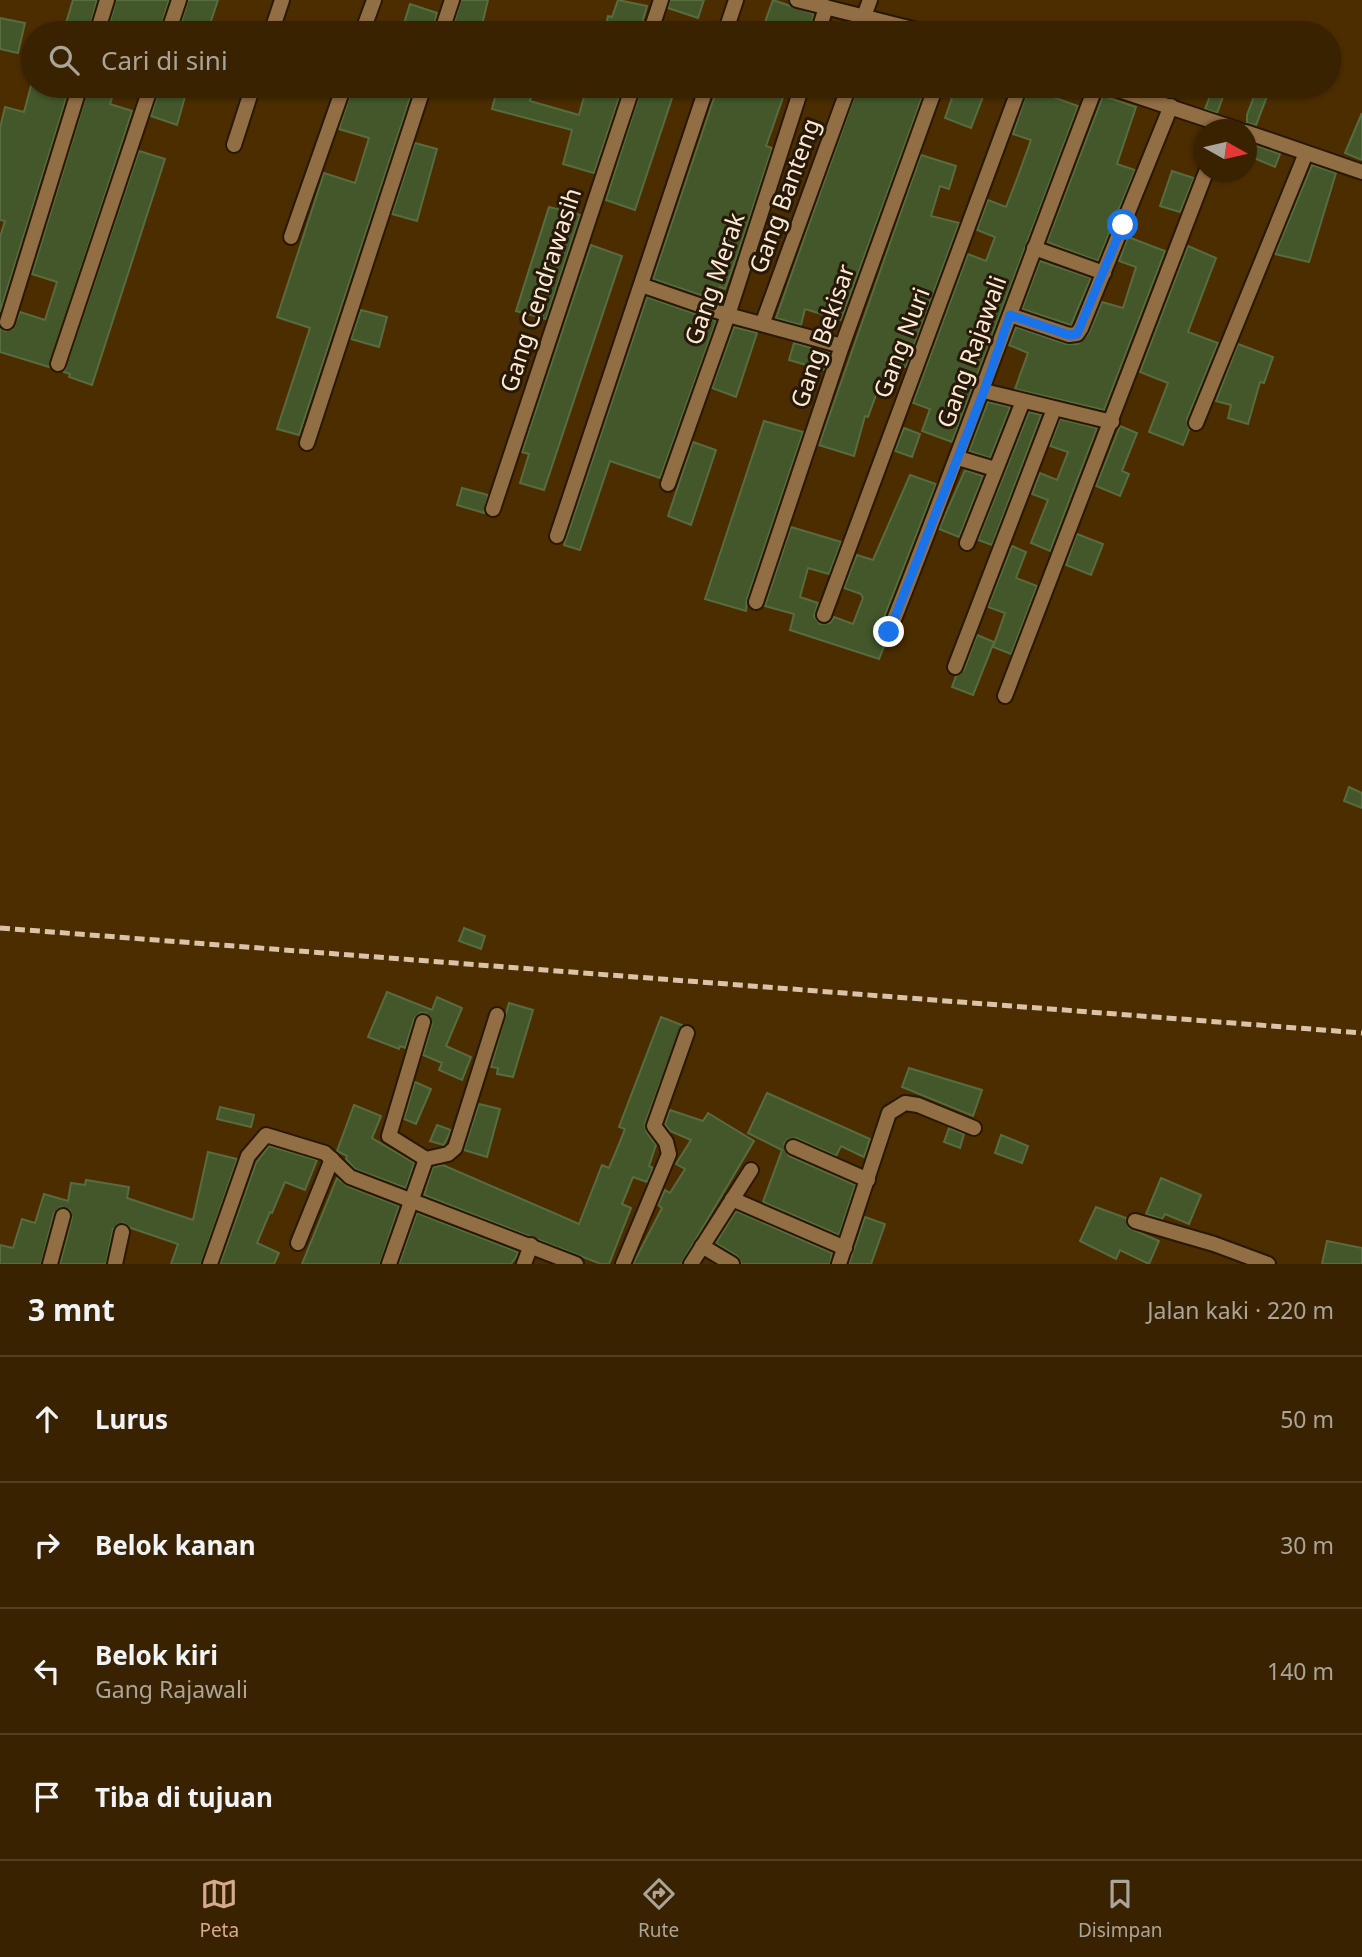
<!DOCTYPE html>
<html lang="id">
<head>
<meta charset="utf-8">
<style>
	:root { --surface:#392200; --page:#402a0a; --text:#f1f3f6; --muted:#aba499; --line:#533f22; --accent:#d6ab8b }
	body { margin:0; font-family:"Noto Sans",sans-serif; background:var(--page); color:var(--text) }
	.compass { position:absolute; left:1194px; top:119px; width:63px; height:63px; border-radius:50%; background:var(--surface); box-shadow:0 2px 5px #0004; rotate:98deg }
	.stop { position:absolute; width:21px; height:21px; margin:-16px; border:5px solid #1a73e8; border-radius:50%; background:#fff }
	.stop.end { background:#1a73e8; border-color:#fff; box-shadow:0 2px 7px #0008 }
	.list { margin:0; padding:0; list-style:none }
	h2 { display:flex; justify-content:space-between; align-items:center; height:91px; margin:0; padding:0 28px; font-size:30px }
	h2 small { font-size:23px; font-weight:400; color:var(--muted) }
	.list li { display:grid; grid-template-columns:46px 1fr auto; gap:21px; align-items:center; box-sizing:border-box; height:126px; padding:0 28px; border-top:2px solid var(--line) }
	.list b { display:block; font-size:26px; white-space:nowrap }
	.list p { margin:0; font-size:23px; white-space:nowrap; color:var(--muted) }
	.list em { font-size:23px; font-style:normal; color:var(--muted) }
	.icon { flex:none; width:38px; height:38px; fill:none; stroke:currentColor; stroke-width:2; stroke-linecap:round; stroke-linejoin:round }
	.map { position:relative; flex:none; width:1362px; height:1264px; overflow:hidden }
	.search { position:absolute; background:var(--surface); box-shadow:0 2px 5px #0004; left:21px; right:21px; top:21px; height:77px; display:flex; align-items:center; gap:18px; box-sizing:border-box; padding:0 24px; border-radius:38px; color:var(--muted); font-size:26px }
	.sheet { height:595px; background:var(--surface) }
	nav { display:flex; justify-content:space-around; align-items:center; box-sizing:border-box; height:98px; border-top:2px solid var(--line); background:var(--surface); font-size:19px; color:var(--muted) }
	nav a { display:grid; justify-items:center; gap:4px }
	nav .on { color:var(--accent) }
	.map>svg:first-child { display:block }
	.building { fill:#43572a; stroke:#576c3f; stroke-width:2 }
	.lines { fill:none; stroke-linecap:round; stroke-linejoin:round }
	.minor-casing { stroke:#291803; stroke-width:18 }
	.minor { stroke:#926e45; stroke-width:14 }
	.rail { stroke:#dac3a9; stroke-width:5; stroke-dasharray:10 5; stroke-linecap:butt }
	.route { stroke:#1a73e8; stroke-width:9 }
	.labels { text-anchor:middle; stroke-width:6; stroke-linejoin:round; paint-order:stroke }
	.street-label { font-size:24px; fill:#fee9d4; stroke:#271908 }
</style>
</head>
<body>
<div class="map">
<svg width="1362" height="1264" viewBox="0 0 1362 1264">
	<rect width="100%" height="100%" fill="#4c2d00"/>
	<g class="building">
		<polygon points="73,0 97,0 88,33 63,33"/>
		<polygon points="116,0 169,0 159,33 107,33"/>
		<polygon points="188,0 218,0 207,33 178,33"/>
		<polygon points="461,0 488,0 480,33 451,33"/>
		<polygon points="618,0 647,6 639,33 604,33 608,16 612,17"/>
		<polygon points="670,0 704,0 698,18 668,8"/>
		<polygon points="773,0 814,14 808,33 761,33"/>
		<polygon points="410,4 437,13 432,33 401,33"/>
		<polygon points="0,18 25,23 18,53 0,49"/>
		<polygon points="31,86 70,86 0,312 0,237 5,221 0,220 0,128 5,107 24,112"/>
		<polygon points="89,86 116,86 110,104 132,111 49,367 0,352 0,328 5,331 13,329 20,312 45,320 57,282 32,274"/>
		<polygon points="160,86 188,86 177,125 151,116"/>
		<polygon points="353,86 414,86 299,435 277,429 310,328 277,317 324,173 355,183 369,138 339,129"/>
		<polygon points="498,86 532,92 530,101 579,115 587,86 623,86 594,173 563,164 572,130 492,109"/>
		<polygon points="642,86 676,86 635,210 606,200"/>
		<polygon points="718,86 787,86 766,146 772,148 738,253 725,289 720,287 715,300 653,279"/>
		<polygon points="858,86 926,86 841,320 805,309 801,325 776,318"/>
		<polygon points="945,86 1010,86 1006,96 986,89 971,128 945,118 952,98 943,95"/>
		<polygon points="1029,86 1050,86 1047,95 1078,106 952,442 922,431 930,409 913,403 968,254 986,261 995,237 977,230 988,200 1006,207 1018,176 1031,140 1013,134"/>
		<polygon points="1214,86 1227,86 1217,113 1205,109"/>
		<polygon points="1258,86 1271,86 1256,125 1247,123 1247,115"/>
		<polygon points="1103,96 1136,107 1117,164 1135,170 1098,261 1047,242"/>
		<polygon points="1362,113 1362,160 1345,153"/>
		<polygon points="1247,142 1280,154 1275,167 1247,155"/>
		<polygon points="415,143 437,149 417,221 392,214"/>
		<polygon points="139,151 165,159 92,385 69,377 70,374 64,372"/>
		<polygon points="921,155 956,166 949,189 940,186 931,216 959,223 906,367 888,362 868,417 865,416 854,456 819,445"/>
		<polygon points="1312,165 1336,173 1309,262 1275,254"/>
		<polygon points="1172,171 1194,178 1180,212 1160,206"/>
		<polygon points="549,207 580,215 546,319 516,311"/>
		<polygon points="1128,237 1165,251 1104,410 1015,389 1028,353 1009,345 1016,327 1066,344 1078,344 1089,333 1102,302 1123,308 1136,267 1119,261"/>
		<polygon points="591,245 622,256 544,490 520,483 529,454 522,452"/>
		<polygon points="1188,246 1216,258 1188,332 1218,343 1187,419 1189,430 1183,445 1149,432 1168,383 1140,372"/>
		<polygon points="1040,261 1091,278 1071,325 1022,309"/>
		<polygon points="647,297 716,321 660,478 610,461 580,550 564,545"/>
		<polygon points="361,310 387,317 379,347 351,339"/>
		<polygon points="734,327 757,333 736,397 712,388"/>
		<polygon points="794,343 830,353 824,370 789,360"/>
		<polygon points="1238,344 1273,357 1264,383 1260,382 1248,424 1228,418 1231,405 1216,401"/>
		<polygon points="988,402 1010,407 990,458 969,451"/>
		<polygon points="1029,412 1041,415 992,545 978,540"/>
		<polygon points="1060,419 1097,428 1050,551 1031,543 1048,500 1032,494 1040,473 1057,480 1068,452 1050,446"/>
		<polygon points="764,421 803,432 747,599 746,611 705,599"/>
		<polygon points="1120,426 1137,433 1122,471 1129,474 1120,496 1096,486"/>
		<polygon points="904,428 920,434 912,457 895,451"/>
		<polygon points="693,442 716,450 691,525 668,516"/>
		<polygon points="965,470 983,476 959,537 939,529"/>
		<polygon points="910,475 936,484 880,628 881,637 886,641 879,659 790,630 794,614 765,606 791,527 841,542 829,574 808,568 800,597 818,603 814,616 820,624 830,623 834,617 853,624 863,598 861,594 844,588 857,555 873,560"/>
		<polygon points="462,488 488,495 484,513 457,505"/>
		<polygon points="1077,534 1103,544 1091,575 1066,565"/>
		<polygon points="1012,546 1026,552 1016,578 1037,586 1011,654 993,647 1005,613 988,607"/>
		<polygon points="977,635 994,642 973,695 952,687 956,676 964,670"/>
		<polygon points="1349,787 1362,793 1362,808 1344,801"/>
		<polygon points="464,928 485,936 481,949 459,941"/>
		<polygon points="387,992 432,1010 437,997 462,1008 446,1046 471,1057 462,1080 439,1070 442,1063 423,1055 432,1024 426,1013 420,1013 414,1019 405,1048 400,1046 399,1049 368,1037"/>
		<polygon points="509,1003 533,1010 513,1077 497,1074 498,1068 491,1067"/>
		<polygon points="661,1017 682,1025 645,1123 646,1131 656,1145 649,1166 653,1168 647,1182 633,1177 622,1204 631,1208 609,1264 601,1264 424,1195 433,1167 443,1165 579,1224 602,1165 609,1168 617,1149 625,1129 619,1127"/>
		<polygon points="909,1068 982,1090 973,1116 902,1087"/>
		<polygon points="415,1082 431,1089 416,1124 404,1119"/>
		<polygon points="767,1093 870,1139 864,1157 841,1146 836,1156 796,1138 788,1139 784,1144 789,1156 855,1185 839,1235 763,1202 782,1150 748,1133"/>
		<polygon points="479,1104 500,1109 487,1157 464,1150"/>
		<polygon points="354,1105 381,1116 372,1138 414,1163 406,1188 355,1169 346,1159 347,1156 337,1151"/>
		<polygon points="220,1107 254,1115 251,1127 217,1119"/>
		<polygon points="670,1110 703,1121 708,1113 754,1141 681,1264 633,1264 662,1208 658,1205 665,1190 670,1193 685,1169 676,1164 691,1140 670,1131 665,1124"/>
		<polygon points="437,1125 451,1130 444,1145 430,1141"/>
		<polygon points="949,1128 964,1134 960,1148 944,1142"/>
		<polygon points="1001,1135 1028,1146 1022,1163 995,1153"/>
		<polygon points="269,1146 317,1160 305,1190 285,1182 272,1213 270,1212 257,1243 279,1253 274,1264 220,1264 256,1163"/>
		<polygon points="208,1152 237,1159 201,1264 171,1264 178,1244 131,1228 123,1223 113,1229 106,1264 60,1264 72,1218 70,1210 61,1207 54,1213 41,1264 0,1264 0,1245 13,1248 22,1219 35,1223 44,1194 68,1201 71,1183 85,1185 86,1180 129,1187 127,1198 193,1220"/>
		<polygon points="337,1178 347,1186 399,1206 380,1264 302,1264"/>
		<polygon points="1161,1178 1201,1195 1189,1224 1165,1214 1162,1219 1146,1214"/>
		<polygon points="1096,1207 1126,1218 1129,1228 1159,1241 1149,1264 1120,1250 1116,1259 1080,1241"/>
		<polygon points="736,1211 832,1253 830,1264 742,1264 737,1256 716,1243"/>
		<polygon points="417,1213 518,1252 516,1257 511,1264 399,1264"/>
		<polygon points="865,1217 885,1224 871,1264 849,1264"/>
		<polygon points="1327,1241 1362,1248 1362,1264 1322,1264"/>
	</g>
	<g class="lines">
		<g class="minor-casing">
			<g id="minor">
				<polyline points="797,0 929,33"/>
				<polyline points="864,16 870,0"/>
				<polyline points="97,33 107,0"/>
				<polyline points="168,33 179,0"/>
				<polyline points="271,33 282,0"/>
				<polyline points="362,33 374,0"/>
				<polyline points="441,33 452,0"/>
				<polyline points="650,33 661,0"/>
				<polyline points="725,33 736,0"/>
				<polyline points="818,33 826,7"/>
				<polyline points="868,33 873,19"/>
				<polyline points="1107,86 1239,130"/>
				<polyline points="1246,132 1362,172"/>
				<polyline points="234,145 253,86"/>
				<polyline points="291,237 344,86"/>
				<polyline points="1034,248 1104,273"/>
				<polyline points="641,285 728,315 842,346"/>
				<polyline points="1010,315 1069,335 1077,334 1081,328 1171,106"/>
				<polyline points="7,322 80,86"/>
				<polyline points="763,322 849,86"/>
				<polyline points="58,364 151,86"/>
				<polyline points="984,391 1112,422"/>
				<polyline points="1196,423 1306,153"/>
				<polyline points="307,443 424,86"/>
				<polyline points="958,458 995,469"/>
				<polyline points="668,484 728,315 802,86"/>
				<polyline points="493,509 633,86"/>
				<polyline points="557,536 707,86"/>
				<polyline points="967,543 1023,401"/>
				<polyline points="756,602 842,346 936,86"/>
				<polyline points="824,615 1020,86"/>
				<path d="M889,632C961,451 1026,268 1096,86"/>
				<polyline points="955,667 1054,409"/>
				<polyline points="1005,696 1206,172"/>
				<polyline points="423,1022 389,1136 426,1159 448,1154 455,1148 497,1015"/>
				<polyline points="793,1147 868,1180"/>
				<polyline points="732,1199 845,1248"/>
				<polyline points="1135,1221 1214,1244 1268,1264"/>
				<polyline points="298,1243 332,1159"/>
				<polyline points="702,1246 732,1264"/>
				<polyline points="50,1264 63,1216"/>
				<polyline points="115,1264 122,1232"/>
				<polyline points="210,1264 248,1156 266,1135 325,1153 350,1177 576,1264"/>
				<polyline points="389,1264 426,1159"/>
				<polyline points="524,1264 531,1245"/>
				<polyline points="623,1264 669,1154 666,1142 654,1126 687,1033"/>
				<polyline points="691,1264 751,1170"/>
				<polyline points="839,1264 889,1113 905,1103 918,1105 974,1128"/>
			</g>
		</g>
		<use href="#minor" class="minor"/>
		<polyline class="rail" points="0,928 1362,1033"/>
	</g>
	<g class="lines">
		<polyline class="route" points="889,632 984,391 1010,315 1069,335 1077,334 1123,225"/>
	</g>
	<g class="labels">
		<g class="street-label">
			<text transform="translate(785 196) rotate(-70)" y="8">Gang Banteng</text>
			<text transform="translate(715 279) rotate(-71)" y="8">Gang Merak</text>
			<text transform="translate(541 290) rotate(-72)" y="8">Gang Cendrawasih</text>
			<text transform="translate(823 336) rotate(-71)" y="8">Gang Bekisar</text>
			<text transform="translate(902 343) rotate(-69)" y="8">Gang Nuri</text>
			<text transform="translate(972 352) rotate(-70)" y="8">Gang Rajawali</text>
		</g>
	</g>
</svg>
<svg class="compass" viewBox="-18 -18 36 36"><path d="M0-13l5 13h-10z" fill="#e53935"/><path d="M0 13l5-13h-10z" fill="#aba499"/></svg>
<div class="stop" style="left:1123px;top:225px"></div>
<div class="stop end" style="left:889px;top:632px"></div>
<div class="search"><svg class="icon" aria-label="search" viewBox="0 0 24 24"><circle cx="10" cy="10" r="6"/><path d="M15 15l6 6"/></svg>Cari di sini</div>
</div>
<section class="sheet">
<h2>3 mnt<small>Jalan kaki · 220 m</small></h2>
<ul class="list">
<li><svg class="icon" aria-label="ahead" viewBox="0 0 24 24"><path d="M12 20V5M6 11l6-6 6 6"/></svg><div><b>Lurus</b></div><em>50 m</em></li>
<li><svg class="icon" aria-label="right" viewBox="0 0 24 24"><path d="M7 20v-9h11M14 6l5 5-5 5"/></svg><div><b>Belok kanan</b></div><em>30 m</em></li>
<li><svg class="icon" aria-label="left" viewBox="0 0 24 24"><path d="M17 20v-9H6M10 6l-5 5 5 5"/></svg><div><b>Belok kiri</b><p>Gang Rajawali</p></div><em>140 m</em></li>
<li><svg class="icon" aria-label="arrive" viewBox="0 0 24 24"><path d="M6 21V4h12l-3 4 3 4H6"/></svg><div><b>Tiba di tujuan</b></div></li>
</ul>
</section>
<nav>
<a class="on"><svg class="icon" aria-label="map" viewBox="0 0 24 24"><path d="M3 6l6-2 6 2 6-2v14l-6 2-6-2-6 2zM9 4v14M15 6v14"/></svg>Peta</a>
<a><svg class="icon" aria-label="directions" viewBox="0 0 24 24"><path d="M12 3l9 9-9 9-9-9zM9 14v-3h6M13 9l2 2-2 2"/></svg>Rute</a>
<a><svg class="icon" aria-label="saved" viewBox="0 0 24 24"><path d="M7 4h10v16l-5-4-5 4z"/></svg>Disimpan</a>
</nav>
</body>
</html>
